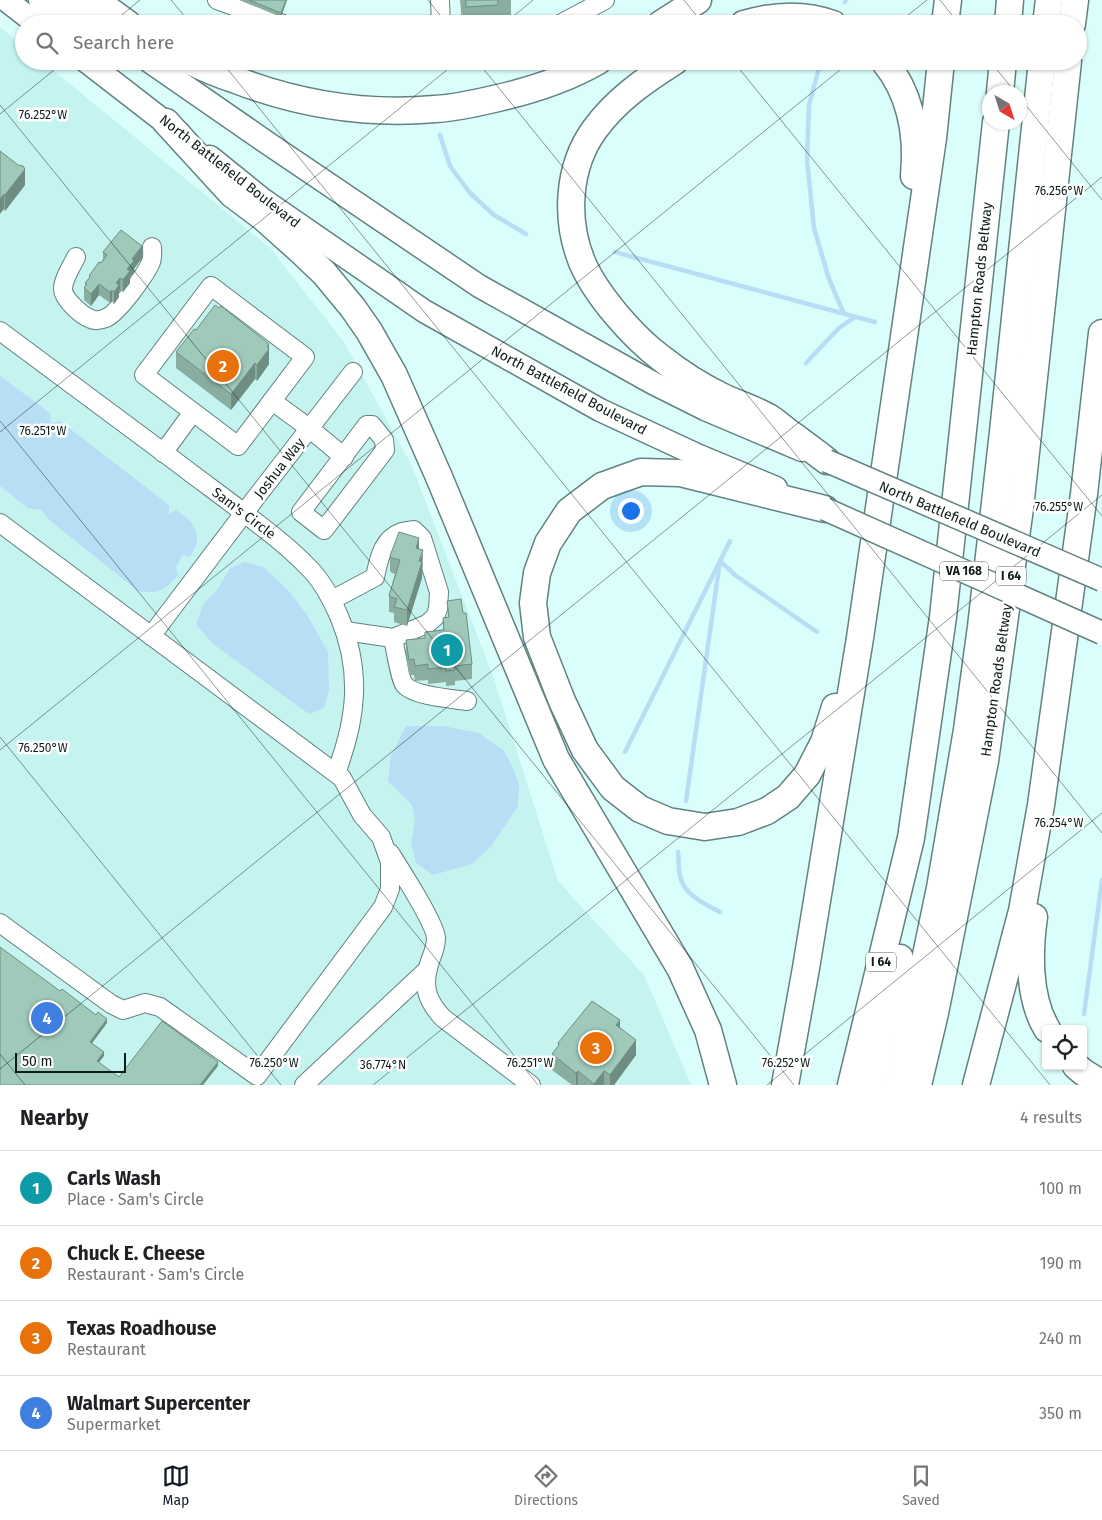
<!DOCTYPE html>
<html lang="en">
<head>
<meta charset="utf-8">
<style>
	:root { --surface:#fff; --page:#f2f2f2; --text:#202124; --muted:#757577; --line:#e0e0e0; --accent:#111827 }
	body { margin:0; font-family:"Fira Sans",sans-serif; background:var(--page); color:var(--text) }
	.controls { position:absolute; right:15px; bottom:15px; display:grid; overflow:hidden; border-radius:5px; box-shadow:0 1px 4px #0004 }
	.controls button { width:45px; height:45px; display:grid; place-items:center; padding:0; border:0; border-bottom:1px solid var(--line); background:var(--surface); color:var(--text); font:25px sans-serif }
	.compass { position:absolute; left:982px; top:85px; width:45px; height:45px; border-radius:50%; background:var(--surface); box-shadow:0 1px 4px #0004; rotate:141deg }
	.scale { position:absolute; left:15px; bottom:12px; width:111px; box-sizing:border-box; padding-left:5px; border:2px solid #0d1b1a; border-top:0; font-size:14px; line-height:18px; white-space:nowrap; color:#0d1b1a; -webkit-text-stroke:4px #fff; paint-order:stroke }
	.you { position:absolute; left:630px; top:510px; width:18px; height:18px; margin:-12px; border:4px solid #fff; border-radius:50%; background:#1a73e8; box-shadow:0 0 0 8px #1a73e833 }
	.badge { display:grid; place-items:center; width:32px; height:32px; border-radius:50%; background:var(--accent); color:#fff; font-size:16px; font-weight:700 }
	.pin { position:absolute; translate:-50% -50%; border:2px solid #fff; box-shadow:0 1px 5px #0006 }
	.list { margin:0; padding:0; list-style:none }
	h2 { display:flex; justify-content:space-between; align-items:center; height:65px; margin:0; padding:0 20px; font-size:21px }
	h2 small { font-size:16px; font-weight:400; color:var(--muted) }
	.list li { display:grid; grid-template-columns:32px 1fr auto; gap:15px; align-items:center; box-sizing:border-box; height:75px; padding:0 20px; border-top:1px solid var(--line) }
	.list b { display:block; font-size:19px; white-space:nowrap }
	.list p { margin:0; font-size:16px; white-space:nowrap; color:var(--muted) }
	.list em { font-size:16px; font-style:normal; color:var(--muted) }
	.icon { flex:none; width:28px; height:28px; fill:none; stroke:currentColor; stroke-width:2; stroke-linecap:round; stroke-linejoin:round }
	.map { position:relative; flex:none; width:1102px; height:1085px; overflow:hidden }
	.search { position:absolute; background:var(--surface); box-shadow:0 1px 4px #0004; left:15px; right:15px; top:15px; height:55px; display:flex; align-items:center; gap:12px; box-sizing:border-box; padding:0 18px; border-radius:28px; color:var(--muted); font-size:19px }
	.sheet { height:365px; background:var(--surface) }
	nav { display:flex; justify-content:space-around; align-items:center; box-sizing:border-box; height:70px; border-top:1px solid var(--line); background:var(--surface); font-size:14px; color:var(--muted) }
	nav a { display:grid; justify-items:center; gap:2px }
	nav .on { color:var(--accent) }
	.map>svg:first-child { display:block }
	.built { fill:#c5f3f0 }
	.water { fill:#b7def4 }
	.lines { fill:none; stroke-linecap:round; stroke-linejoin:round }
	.stream { stroke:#b7def4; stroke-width:4.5 }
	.minor-casing { stroke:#618280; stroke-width:20 }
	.major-casing { stroke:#618280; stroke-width:25 }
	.highway-casing { stroke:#618280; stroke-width:29 }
	.minor { stroke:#fff; stroke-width:18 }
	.major { stroke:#fff; stroke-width:22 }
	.highway { stroke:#fff; stroke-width:26 }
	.major-bridge-casing { stroke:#618280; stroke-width:25; stroke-linecap:butt }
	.major-bridge { stroke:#fff; stroke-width:22 }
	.wall { fill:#89ae9f }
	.shaded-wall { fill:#6f8d82 }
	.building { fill:#9fcab9; stroke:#6f8d82 }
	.ticks { fill:none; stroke:#0d1b1a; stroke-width:1; stroke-opacity:0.45 }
	.labels { text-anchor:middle; stroke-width:5; stroke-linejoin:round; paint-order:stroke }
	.shield { fill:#fff; stroke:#565f5f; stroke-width:1 }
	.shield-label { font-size:12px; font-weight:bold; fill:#0d1b1a }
	.street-label { font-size:14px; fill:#0d1b1a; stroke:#fff }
	.ticks-label { font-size:12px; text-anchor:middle; fill:#0d1b1a; stroke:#fff; stroke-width:5; stroke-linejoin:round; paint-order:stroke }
</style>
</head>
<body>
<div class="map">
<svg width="1102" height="1085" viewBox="0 0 1102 1085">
	<rect width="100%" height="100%" fill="#dafefb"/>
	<polygon class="built" points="0,27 24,46 24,61 42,61 270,248 344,342 411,464 493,676 558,881 644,975 691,1085 0,1085"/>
	<g class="water">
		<path d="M0,376L50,413L51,423L60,421L169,505V514L176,510C188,518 198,526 197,542C196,547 192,552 190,557L183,555L176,566L178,575C166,590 158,594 138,591L48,519L42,510L28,508L0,486Z"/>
		<polygon points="245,562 263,567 288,590 307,615 328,652 329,691 324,708 309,714 213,644 196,624 204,603 217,590 230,568"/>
		<polygon points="406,726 443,726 479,733 503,750 511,764 519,785 518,806 492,845 472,864 433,875 416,863 411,843 415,821 412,805 388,781 391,755"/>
	</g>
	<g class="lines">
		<g class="stream">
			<polyline points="845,2 846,0"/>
			<polyline points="821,61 809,105 807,160 814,228 829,279 844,314"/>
			<polyline points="440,135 450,166 470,193 494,215 526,234"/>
			<polyline points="615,252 875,322"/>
			<polyline points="806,363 839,328 855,317"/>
			<polyline points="720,561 735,575 817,632"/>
			<polyline points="625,752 730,541"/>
			<polyline points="686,801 720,561"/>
			<path d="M678,852C679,860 678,869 680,876C684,895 705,904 720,912"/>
			<polyline points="1084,1014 1102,880"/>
		</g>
		<g class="minor-casing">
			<g id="minor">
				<polyline points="217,0 283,24"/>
				<polyline points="440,0 441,24"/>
				<polyline points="560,24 605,0"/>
				<path d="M76,257C72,266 63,279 63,289C63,299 82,316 91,319C95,321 101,320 106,318C118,313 146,274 151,262C153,257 152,251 152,247"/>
				<polygon points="211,286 305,357 238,446 144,375"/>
				<path d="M0,331C60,375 119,420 179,464C205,484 232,503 257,523C277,538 295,553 312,571C323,583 332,600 339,616C362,671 357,718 336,773"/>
				<polyline points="272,401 309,428 344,457"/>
				<polygon points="367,425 372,425 384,440 385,450 324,530 301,512"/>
				<polyline points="163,453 193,412"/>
				<polyline points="0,523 342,778 362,815 381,837 390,862 390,889 383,907 257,1076 160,1007 145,1003 123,1010 111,1004 0,923"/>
				<path d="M332,600L375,577C379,559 382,539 402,532C405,531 410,531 414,530L422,538L439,592L438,609L435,617L427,624L393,638L345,631"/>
				<polyline points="151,636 244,513 353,372"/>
				<path d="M393,638C395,647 400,679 404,684C412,696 453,699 467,701"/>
				<path d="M390,853C400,869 435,923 436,938C436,946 433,954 430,961C422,985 426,1000 443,1018L531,1085"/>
				<polyline points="304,1085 428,969"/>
			</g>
		</g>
		<g class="major-casing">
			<g id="major">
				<polyline points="6,0 37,24"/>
				<polyline points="40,0 66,19 76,24"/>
				<polyline points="67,2 97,24"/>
				<polyline points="86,61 179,133"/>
				<polyline points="149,61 266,142 479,286 653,383 705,409 802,450"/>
				<polyline points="210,157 262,199 424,311 600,410 699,456 776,488"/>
			</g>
		</g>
		<g class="highway-casing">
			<g id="highway">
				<polyline points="95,0 128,24"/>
				<polyline points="661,24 698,0"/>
				<path d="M744,24C774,15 803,13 833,24"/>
				<polyline points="945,24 948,0"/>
				<polyline points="1008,24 1010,0"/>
				<polyline points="1046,24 1049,0"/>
				<polyline points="1072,24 1075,0"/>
				<path d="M190,61C205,69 221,75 236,80C299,104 367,115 435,109C456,108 477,103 498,98C533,90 567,79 598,61"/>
				<path d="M675,61C645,80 616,100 595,129C567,167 565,220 582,262C596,295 633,337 661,358C680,373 700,386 721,396C737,404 755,409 770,418C776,422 782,427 788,432C801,441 814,451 827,461"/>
				<path d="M884,61C911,94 918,134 914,176"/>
				<polyline points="1000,92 1003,61"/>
				<polyline points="166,122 232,194 264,218 302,252 324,273 353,308 369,331 394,375 439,477 556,759 680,968 708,1030 723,1085"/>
				<polyline points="825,509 680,473 641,472 602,486 569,511 548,543 537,573 533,603 537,637 562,701 585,750 613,788 640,809 668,821 705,827 738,822 767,811 788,797 807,775 824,742 835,707"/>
				<path d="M1034,917C1029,951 1028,998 1047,1029"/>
				<polyline points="1076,1066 1083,1072 1102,1084"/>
				<polyline points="785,1085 806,968 860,638 933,138 941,61"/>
				<polyline points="851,1085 911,838 943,617 996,122"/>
				<polyline points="873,1085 900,958"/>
				<polyline points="899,1085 940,888 967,730 981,627 1003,432 1042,61"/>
				<polyline points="918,1085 935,1013 985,761 1020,508 1068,61"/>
				<polyline points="976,1085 1022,911 1041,805 1084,494 1102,333"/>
			</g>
		</g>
		<use href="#minor" class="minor"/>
		<use href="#major" class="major"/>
		<use href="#highway" class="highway"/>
		<g class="major-bridge-casing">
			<g id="major-bridge">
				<polyline points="827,461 1102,580"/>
				<polyline points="825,509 1102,633"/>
			</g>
		</g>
		<use href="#major-bridge" class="major-bridge"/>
	</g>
	<g class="wall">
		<polygon points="239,0 287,0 281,17"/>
		<polygon points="460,0 511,0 511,18 506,18 506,20 498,21 498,24 466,24 466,22 462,22"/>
		<polygon points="0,151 25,185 5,211 4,209"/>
		<polygon points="103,252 142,258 134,269 134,272 130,277 130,283 123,292 120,290 119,292 119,297 114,304 112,301 110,303 99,295 91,306 84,300 84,288 85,286 85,283 89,278 89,276 103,260"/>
		<polygon points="196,330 269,348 269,364 257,381 255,379 231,410 176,368 176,352"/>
		<polygon points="419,549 423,566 422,568 422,578 407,626 394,622 394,613 389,612 389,596 395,574 392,573 390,571 390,556"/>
		<polygon points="447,601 463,613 472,664 472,679 455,681 455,685 446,686 446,682 428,684 428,680 415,681 414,675 409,675 406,656 406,640 425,638 425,632 443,630 443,618 448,618"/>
		<polygon points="620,1027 636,1055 614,1085 572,1085 552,1070 552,1054 558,1047 558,1043"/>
	</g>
	<g class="shaded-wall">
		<polygon points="286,0 287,0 281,17 281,13"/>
		<polygon points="25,169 25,185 5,211 5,195"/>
		<polygon points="4,194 4,209 0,214 0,199"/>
		<polygon points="142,246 142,258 134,269 134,272 130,277 130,283 123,292 123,280 127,269 132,259"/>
		<polygon points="120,278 120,290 119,292 119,297 114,304 114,292 116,283"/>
		<polygon points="99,284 99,295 91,306 91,294"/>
		<polygon points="112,290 112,301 110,303 110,292"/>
		<polygon points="269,344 269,364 257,381 257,365"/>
		<polygon points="255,363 255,379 231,410 231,394"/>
		<polygon points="419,538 419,554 416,548"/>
		<polygon points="423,550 422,578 407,626 407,610"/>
		<polygon points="107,1019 107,1023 90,1046 90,1042"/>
		<polygon points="620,1020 620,1036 616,1025"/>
		<polygon points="636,1040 636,1055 614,1085 610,1085 610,1075"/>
		<polygon points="104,1052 104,1056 97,1065 97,1061"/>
		<polygon points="218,1062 218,1066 203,1085 200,1085"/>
		<polygon points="578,1071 578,1085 576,1085 576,1073"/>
		<polygon points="604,1071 604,1085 594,1085 594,1084"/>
	</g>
	<g class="building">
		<polygon points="249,0 286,0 281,13"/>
		<polygon points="466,0 498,0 498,5 466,7"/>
		<polygon points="0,151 18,165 23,166 25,169 5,195 4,194 0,199"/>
		<polygon points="121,230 142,246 132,259 134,261 127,269 130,271 123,280 120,278 116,283 119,285 114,292 112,290 110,292 99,284 91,294 84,288 87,284 85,283 90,277 89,276 99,262 101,263 107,255 103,252"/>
		<polygon points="215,305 219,308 221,306 269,344 267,346 269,349 257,365 255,363 231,394 176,352 194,329 196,330"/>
		<polygon points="399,532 419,538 416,548 423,550 419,561 422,562 407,610 394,607 397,599 389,596 400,560 392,558 390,556"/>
		<polygon points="461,599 463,613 466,613 472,664 454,666 455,670 446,671 446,667 428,669 428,664 415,666 414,659 409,660 406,640 425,638 425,632 444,630 443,618 449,617 447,601"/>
		<polygon points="0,947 60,991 62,989 96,1015 98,1012 107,1019 90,1042 104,1052 97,1061 119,1077 162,1021 218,1062 200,1085 0,1085"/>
		<polygon points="592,1001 620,1020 616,1025 636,1040 610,1075 604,1071 594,1084 578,1071 576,1073 552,1054 559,1045 558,1043"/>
	</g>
	<path class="ticks" d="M171,0L191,24M428,0L447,24M684,0L703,24M940,0L959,24M111,24L140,0M504,24L533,0M897,24L927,0M221,61L1050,1085M477,61L1102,833M733,61L1102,516M990,61L1015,92M1020,98L1102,200M0,105L794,1085M0,114L65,61M0,421L538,1085M0,432L458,61M0,737L281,1085M0,750L851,61M0,1054L25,1085M0,1069L1102,177M373,1085L1102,495M767,1085L1102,813"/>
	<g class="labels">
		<g class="shield">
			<rect x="940" y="561.5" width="48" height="19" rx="4"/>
			<rect x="996" y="566.5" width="30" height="19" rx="4"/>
			<rect x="866" y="952.5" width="30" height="19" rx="4"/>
		</g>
		<g class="shield-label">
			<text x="964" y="575">VA 168</text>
			<text x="1011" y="580">I 64</text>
			<text x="881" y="966">I 64</text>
		</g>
		<g class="street-label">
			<text transform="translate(230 171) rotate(38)" y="5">North Battlefield Boulevard</text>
			<text transform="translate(979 279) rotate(-84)" y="5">Hampton Roads Beltway</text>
			<text transform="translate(569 390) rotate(28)" y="5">North Battlefield Boulevard</text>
			<text transform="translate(279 468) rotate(-52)" y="5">Joshua Way</text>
			<text transform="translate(244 513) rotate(37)" y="5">Sam's Circle</text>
			<text transform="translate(960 519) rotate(23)" y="5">North Battlefield Boulevard</text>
			<text transform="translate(996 680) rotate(-82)" y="5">Hampton Roads Beltway</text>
		</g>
	</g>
	<g class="ticks-label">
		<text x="43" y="119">76.252°W</text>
		<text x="1059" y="195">76.256°W</text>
		<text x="43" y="435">76.251°W</text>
		<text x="1059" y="511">76.255°W</text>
		<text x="43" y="752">76.250°W</text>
		<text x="1059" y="827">76.254°W</text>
		<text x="274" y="1067">76.250°W</text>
		<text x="530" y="1067">76.251°W</text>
		<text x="786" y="1067">76.252°W</text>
		<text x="383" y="1069">36.774°N</text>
	</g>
</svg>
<div class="controls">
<button><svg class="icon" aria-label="locate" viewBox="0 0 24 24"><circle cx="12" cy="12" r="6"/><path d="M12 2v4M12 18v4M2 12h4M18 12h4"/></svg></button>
</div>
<svg class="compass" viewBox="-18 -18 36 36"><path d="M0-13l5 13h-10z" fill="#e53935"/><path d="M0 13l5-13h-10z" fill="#757577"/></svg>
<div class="scale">50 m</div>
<div class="you"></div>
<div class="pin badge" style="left:447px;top:650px;background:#0f9aa8">1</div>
<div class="pin badge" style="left:223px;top:366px;background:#e8710a">2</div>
<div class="pin badge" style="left:596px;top:1048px;background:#e8710a">3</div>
<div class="pin badge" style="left:47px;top:1018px;background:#3f7fe0">4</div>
<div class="search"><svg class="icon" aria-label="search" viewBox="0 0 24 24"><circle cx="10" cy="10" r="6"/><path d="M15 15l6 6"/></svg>Search here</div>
</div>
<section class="sheet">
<h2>Nearby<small>4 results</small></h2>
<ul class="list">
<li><span class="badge" style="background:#0f9aa8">1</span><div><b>Carls Wash</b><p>Place · Sam's Circle</p></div><em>100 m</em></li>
<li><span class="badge" style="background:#e8710a">2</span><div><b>Chuck E. Cheese</b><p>Restaurant · Sam's Circle</p></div><em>190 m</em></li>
<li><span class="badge" style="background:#e8710a">3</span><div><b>Texas Roadhouse</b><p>Restaurant</p></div><em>240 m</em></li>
<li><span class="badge" style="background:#3f7fe0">4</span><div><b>Walmart Supercenter</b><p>Supermarket</p></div><em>350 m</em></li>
</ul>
</section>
<nav>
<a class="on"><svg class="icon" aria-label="map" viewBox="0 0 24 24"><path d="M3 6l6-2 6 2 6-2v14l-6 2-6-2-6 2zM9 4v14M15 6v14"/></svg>Map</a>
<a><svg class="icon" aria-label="directions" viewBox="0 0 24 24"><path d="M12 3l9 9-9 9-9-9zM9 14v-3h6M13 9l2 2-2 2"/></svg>Directions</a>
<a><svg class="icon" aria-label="saved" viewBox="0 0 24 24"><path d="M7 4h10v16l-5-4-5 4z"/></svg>Saved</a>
</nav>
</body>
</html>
